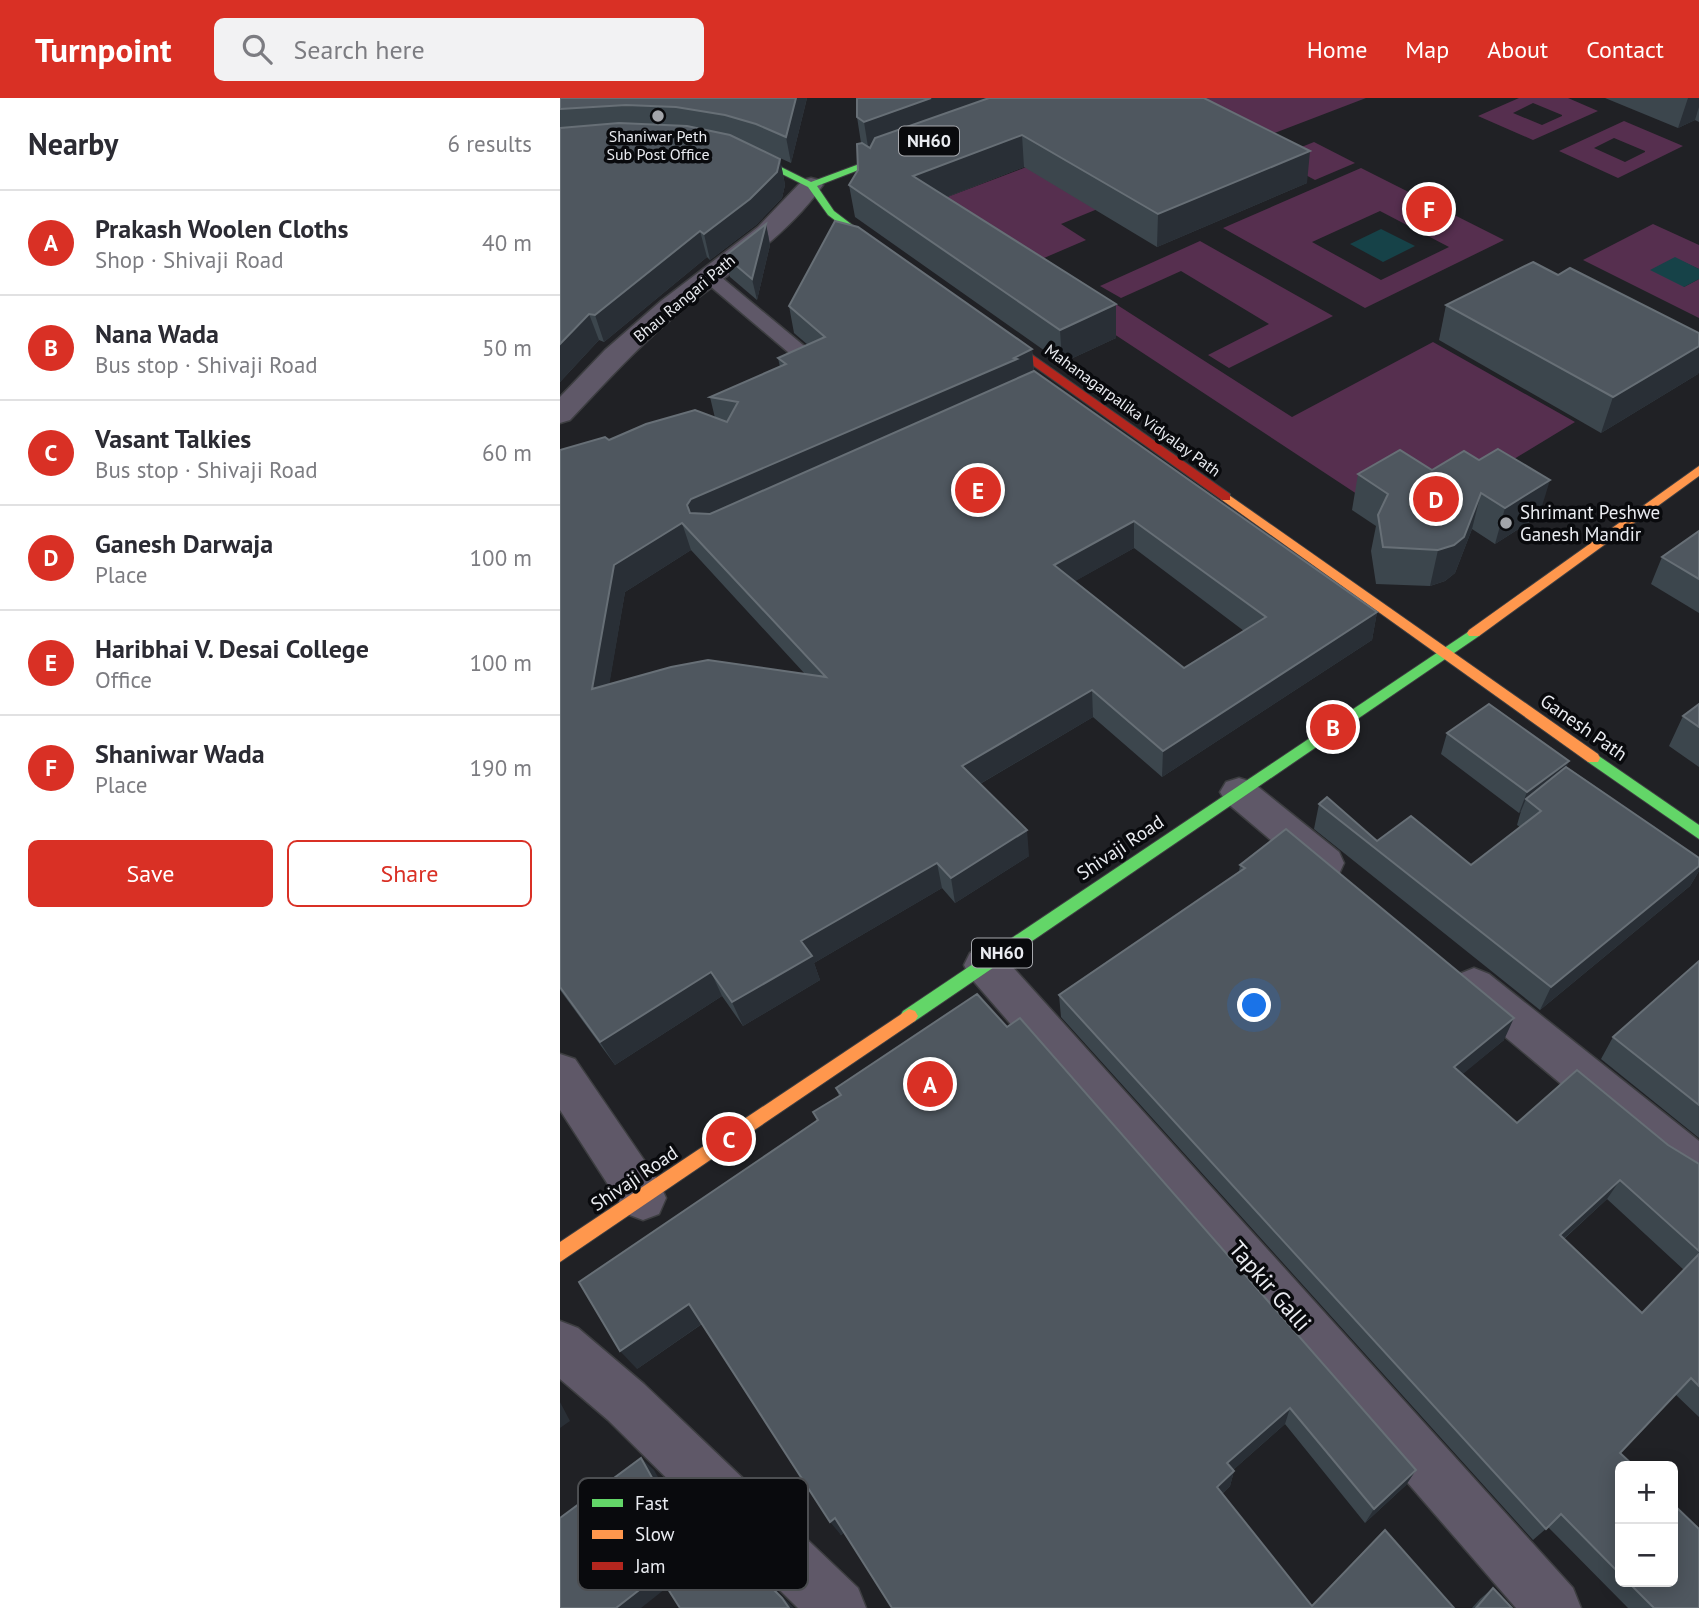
<!DOCTYPE html>
<html lang="en">
<head>
<meta charset="utf-8">
<style>
	:root { --surface:#fff; --page:#f2f2f3; --text:#2b2b33; --muted:#7c7c81; --line:#e1e1e2; --accent:#d93025 }
	body { margin:0; font-family:"PT Sans",sans-serif; background:var(--page); color:var(--text) }
	.controls { position:absolute; right:21px; bottom:21px; display:grid; overflow:hidden; border-radius:10px; box-shadow:0 4px 18px #0003 }
	.controls button { width:63px; height:63px; display:grid; place-items:center; padding:0; border:0; border-bottom:2px solid var(--line); background:var(--surface); color:var(--text); font:35px sans-serif }
	.you { position:absolute; left:695px; top:908px; width:24px; height:24px; margin:-18px; border:5px solid #fff; border-radius:50%; background:#1a73e8; box-shadow:0 0 0 10px #1a73e833 }
	.badge { display:grid; place-items:center; width:46px; height:46px; border-radius:50%; background:var(--accent); color:#fff; font-size:23px; font-weight:700 }
	.pin { position:absolute; translate:-50% -50%; border:4px solid #fff; box-shadow:0 2px 7px #0006 }
	.list { margin:0; padding:0; list-style:none }
	h2 { display:flex; justify-content:space-between; align-items:center; height:91px; margin:0; padding:0 28px; font-size:30px }
	h2 small { font-size:23px; font-weight:400; color:var(--muted) }
	.list li { display:grid; grid-template-columns:46px 1fr auto; gap:21px; align-items:center; box-sizing:border-box; height:105px; padding:0 28px; border-top:2px solid var(--line) }
	.list b { display:block; font-size:26px; white-space:nowrap }
	.list p { margin:0; font-size:23px; white-space:nowrap; color:var(--muted) }
	.list em { font-size:23px; font-style:normal; color:var(--muted) }
	.actions { display:flex; gap:14px; padding:21px 28px }
	.actions a { flex:1; padding:16px 0; border:2px solid var(--accent); border-radius:10px; text-align:center; font-size:24px; color:var(--accent) }
	.actions .main { background:var(--accent); color:#fff }
	.icon { flex:none; width:38px; height:38px; fill:none; stroke:currentColor; stroke-width:2; stroke-linecap:round; stroke-linejoin:round }
	.map { position:relative; flex:none; width:1139px; height:1510px; overflow:hidden }
	header { display:flex; align-items:center; gap:42px; box-sizing:border-box; height:98px; padding:0 35px; background:var(--accent); color:#fff }
	header strong { font-size:33px }
	nav { display:flex; gap:38px; margin-inline-start:auto; font-size:24px }
	.search { width:490px; height:63px; background:var(--page); display:flex; align-items:center; gap:18px; box-sizing:border-box; padding:0 24px; border-radius:10px; color:var(--muted); font-size:26px }
	main { display:flex }
	aside { flex:1; background:var(--surface) }
	.map>svg:first-child { display:block }
	.green { fill:#562f4f; fill-rule:evenodd }
	.water { fill:#164248 }
	.lines { fill:none; stroke-linecap:round; stroke-linejoin:round }
	.lane-casing { stroke:#3d3e41; stroke-width:3 }
	.street-casing { stroke:#3d3e41; stroke-width:3 }
	.fast-casing { stroke:#3d3e41; stroke-width:2 }
	.slow-casing { stroke:#3d3e41; stroke-width:2 }
	.jam-casing { stroke:#3d3e41; stroke-width:2 }
	.lane { fill:#5f5868; fill-rule:evenodd }
	.street { fill:#5f5868; fill-rule:evenodd }
	.fast { fill:#63d668; fill-rule:evenodd }
	.slow { fill:#ff974d; fill-rule:evenodd }
	.jam { fill:#b3261e; fill-rule:evenodd }
	.wall { fill:#3c464d; fill-rule:evenodd }
	.shaded-wall { fill:#292f36 }
	.building { fill:#4f575f; stroke:#676f76; stroke-width:2; fill-rule:evenodd }
	.poi-dot { fill:#a3a5aa; stroke:#090a0d; stroke-width:2.5 }
	.labels { text-anchor:middle; stroke-width:7; stroke-linejoin:round; paint-order:stroke }
	.far-poi-label { font-size:16px; fill:#eaecf1; stroke:#090a0d }
	.far-street-label { font-size:16px; fill:#eaecf1; stroke:#090a0d }
	.shield { fill:#090a0d; stroke:#a6a8ad; stroke-width:2 }
	.shield-label { font-size:18px; font-weight:bold; fill:#eaecf1 }
	.poi-label { font-size:19px; fill:#eaecf1; stroke:#090a0d; text-anchor:start }
	.street-label { font-size:19px; fill:#eaecf1; stroke:#090a0d }
	.near-street-label { font-size:23px; fill:#eaecf1; stroke:#090a0d }
	.key { fill:#090a0d; stroke:#4c4e51; stroke-width:2 }
	.key-label { font-size:19px; fill:#eaecf1 }
</style>
</head>
<body>
<header>
<strong>Turnpoint</strong>
<div class="search"><svg class="icon" aria-label="search" viewBox="0 0 24 24"><circle cx="10" cy="10" r="6"/><path d="M15 15l6 6"/></svg>Search here</div>
<nav><a>Home</a><a>Map</a><a>About</a><a>Contact</a></nav>
</header>
<main>
<aside>
<h2>Nearby<small>6 results</small></h2>
<ul class="list">
<li><span class="badge">A</span><div><b>Prakash Woolen Cloths</b><p>Shop · Shivaji Road</p></div><em>40 m</em></li>
<li><span class="badge">B</span><div><b>Nana Wada</b><p>Bus stop · Shivaji Road</p></div><em>50 m</em></li>
<li><span class="badge">C</span><div><b>Vasant Talkies</b><p>Bus stop · Shivaji Road</p></div><em>60 m</em></li>
<li><span class="badge">D</span><div><b>Ganesh Darwaja</b><p>Place</p></div><em>100 m</em></li>
<li><span class="badge">E</span><div><b>Haribhai V. Desai College</b><p>Office</p></div><em>100 m</em></li>
<li><span class="badge">F</span><div><b>Shaniwar Wada</b><p>Place</p></div><em>190 m</em></li>
</ul>
<div class="actions"><a class="main">Save</a><a>Share</a></div>
</aside>
<div class="map">
<svg width="1139" height="1510" viewBox="0 0 1139 1510">
	<rect width="100%" height="100%" fill="#202125"/>
	<g class="green">
		<polygon points="648,0 806,0 665,54 669,57 501,126 526,142 484,160 732,319 873,244 1015,324 906,390 806,402 361,109"/>
		<path d="M959,0H1008L1038,13L973,42L918,18ZM973,5L1002,17V18L982,27L953,15Z"/>
		<path d="M1064,23L1123,48L1058,80L999,53ZM1054,40L1085,53V54L1065,64L1034,50Z"/>
		<polygon points="754,44 795,65 755,82 714,60"/>
		<path d="M801,70L944,142L805,210L663,130ZM820,113L889,149L821,182L752,144Z"/>
		<polygon points="1093,126 1139,147 1139,171 1115,160 1124,189 1139,181 1139,220 1023,162"/>
		<polygon points="640,143 773,218 669,270 648,257 709,226 621,173 561,200 540,188"/>
	</g>
	<g class="water">
		<polygon points="821,131 855,148 823,164 790,146"/>
		<polygon points="1115,159 1139,171 1139,181 1124,189 1090,172"/>
	</g>
	<g class="lines">
		<g class="lane-casing">
			<polygon id="lane" points="149,173 155,174 249,252 251,256 249,260 235,260 143,182 140,178"/>
		</g>
		<g class="street-casing">
			<g id="street">
				<path d="M251,80L259,82L263,87C227,139 170,174 122,212C81,245 46,284 10,322L0,325V299L45,252L101,203L198,129L243,82Z"/>
				<polygon points="679,680 692,684 779,754 784,765 779,776 765,780 751,776 666,704 660,694 666,684"/>
				<polygon points="425,850 440,855 1013,1490 1021,1510 956,1510 410,879 404,867 410,855"/>
				<polygon points="914,870 929,876 1139,1043 1139,1089 1123,1083 1095,1065 899,900 893,888 899,876"/>
				<polygon points="0,956 15,961 99,1084 106,1100 99,1116 83,1122 67,1116 0,1012"/>
				<polygon points="0,1223 18,1230 84,1286 298,1490 306,1510 238,1510 48,1322 0,1281"/>
			</g>
		</g>
		<g class="fast-casing">
			<g id="fast">
				<polygon points="345,49 353,51 257,88 274,113 328,154 328,158 324,159 268,117 248,89 184,57 168,53 173,50 189,53 251,84"/>
				<polygon points="914,530 919,532 921,535 919,538 355,923 349,925 343,923 340,918 343,913"/>
				<polygon points="1033,654 1139,727 1139,741 1028,664 1026,660 1028,656"/>
			</g>
		</g>
		<g class="slow-casing">
			<g id="slow">
				<polygon points="1139,368 1139,378 919,538 909,538 907,535 909,532"/>
				<polygon points="666,395 1038,656 1040,660 1038,664 1028,664 662,402 660,399"/>
				<polygon points="349,911 355,913 358,918 355,923 0,1164 0,1144"/>
			</g>
		</g>
		<g class="jam-casing">
			<polygon id="jam" points="426,230 434,230 670,396 670,402 662,402 426,234"/>
		</g>
		<use href="#lane" class="lane"/>
		<use href="#street" class="street"/>
		<use href="#fast" class="fast"/>
		<use href="#slow" class="slow"/>
		<use href="#jam" class="jam"/>
	</g>
	<g class="wall">
		<polygon points="0,0 247,0 231,65 195,49 220,61 225,87 222,100 196,127 150,162 147,159 44,244 39,242 0,284"/>
		<polygon points="297,0 747,85 597,149 464,69 387,99 556,240 502,265 295,119 289,87 298,72 301,45 297,19"/>
		<polygon points="1045,0 1139,0 1139,24 1135,22 1118,30"/>
		<polygon points="206,126 210,147 197,202 170,179 165,158"/>
		<polygon points="998,177 1139,235 1139,273 1138,276 1041,335 879,242 886,207"/>
		<path d="M229,208L472,251L474,273L817,514L812,542L602,679L533,619L420,686L469,758L395,805L382,790L254,865L260,882L183,928L162,898L55,967L0,892V352L155,320L150,299L220,269L218,260L248,247L234,235ZM574,450L684,533L624,570L515,483ZM131,452L245,576L49,586L65,494Z"/>
		<polygon points="872,372 979,418 935,446 912,431 895,475 885,483 870,488 816,486 811,453 816,428 792,412 798,376"/>
		<polygon points="1139,433 1139,515 1091,486 1102,459"/>
		<polygon points="1139,606 1139,669 1109,648 1123,618"/>
		<polygon points="887,635 1007,669 1139,760 1139,773 1130,788 980,912 754,731 759,706 817,743 911,767 960,729 957,727 961,713 959,715 881,656"/>
		<path d="M680,767L944,942L902,976L957,1025L1108,1047L1139,1066V1319L1115,1296L1060,1355V1484H1113L1139,1510H1068L988,1429L973,1442L501,919L499,897L679,774ZM1047,1101L1124,1172L1082,1215L1004,1141Z"/>
		<polygon points="1139,863 1139,1040 1041,961 1053,939"/>
		<polygon points="276,990 856,1372 846,1387 805,1425 725,1326 673,1372 674,1373 670,1388 662,1396 752,1508 333,1509 284,1434 281,1437 142,1226 77,1271 257,1023 253,1014 279,998"/>
		<polygon points="933,1490 952,1510 912,1510 920,1501"/>
	</g>
	<g class="shaded-wall">
		<polygon points="236,0 247,0 231,65 226,39"/>
		<polygon points="371,0 460,0 309,55 304,24"/>
		<polygon points="1128,0 1139,0 1139,9 1135,22 1118,30"/>
		<polygon points="462,37 464,69 358,110 353,78"/>
		<polygon points="750,53 747,85 597,149 598,116"/>
		<polygon points="220,61 225,87 222,100 196,127 150,162 144,136"/>
		<polygon points="206,126 210,147 197,202 192,181"/>
		<polygon points="140,133 147,159 44,244 35,217"/>
		<polygon points="556,206 556,240 502,265 500,232"/>
		<polygon points="29,216 39,242 0,284 0,246"/>
		<polygon points="1139,248 1139,273 1138,276 1041,335 1053,299"/>
		<polygon points="472,251 474,278 136,435 127,407 131,401"/>
		<polygon points="990,382 979,418 935,446 945,410"/>
		<polygon points="921,395 912,431 895,475 885,483 870,488 878,452"/>
		<polygon points="574,423 574,450 496,494 494,467"/>
		<polygon points="122,425 131,452 65,494 44,618 32,591 54,467"/>
		<polygon points="817,514 812,542 602,679 603,653"/>
		<polygon points="532,592 533,619 406,694 402,668"/>
		<polygon points="1009,663 1001,684 966,701 961,713 959,715 967,694"/>
		<polygon points="467,732 469,758 395,805 391,780"/>
		<polygon points="377,765 382,790 254,865 260,882 183,928 172,904 241,843"/>
		<polygon points="1139,768 1139,773 1130,788 980,912 991,889"/>
		<polygon points="151,874 162,898 55,967 40,944"/>
		<polygon points="954,920 944,942 886,990 894,969"/>
		<polygon points="1060,1082 1047,1101 988,1155 1000,1137"/>
		<polygon points="129,1206 143,1225 77,1271 60,1253"/>
		<polygon points="0,1304 10,1323 0,1330"/>
		<polygon points="730,1310 725,1326 664,1380 667,1365"/>
		<polygon points="81,1360 94,1372 144,1460 81,1510 56,1510"/>
		<polygon points="856,1372 846,1387 805,1425 814,1411"/>
		<polygon points="674,1373 670,1388 654,1403 657,1389"/>
		<polygon points="275,1420 285,1433 281,1437 270,1424"/>
		<polygon points="162,1440 176,1453 234,1510 229,1510"/>
	</g>
	<g class="building">
		<polygon points="0,0 236,0 226,39 196,26 165,17 116,9 66,7 0,11"/>
		<polygon points="297,0 371,0 304,24 297,19"/>
		<polygon points="429,0 644,0 750,53 598,116 462,37 353,78 556,206 500,232 289,87 298,72 297,46 302,45 310,50 315,40"/>
		<polygon points="59,25 127,28 170,37 220,61 217,74 190,101 144,136 140,133 35,217 29,216 0,246 0,30"/>
		<path d="M275,123L298,129L472,251L454,260L457,261L131,401L127,407L130,415L150,416L474,273L817,514L603,653L532,592L402,668L467,732L391,780L377,765L241,843L252,858L172,904L151,874L40,944L0,889V352L45,339L49,342L86,326L135,312L167,324L178,304L150,299L226,266L218,260L265,239L229,208ZM574,423L706,519L624,570L494,467ZM122,425L266,579L148,562L111,569L32,591L54,467Z"/>
		<polygon points="206,126 192,181 165,158"/>
		<polygon points="973,164 998,177 1010,170 1139,235 1139,248 1053,299 886,207"/>
		<polygon points="938,351 990,382 945,410 921,395 904,439 894,447 878,452 823,449 818,417 828,396 798,376 840,352 872,372 904,353 919,362"/>
		<polygon points="1139,433 1139,481 1102,459"/>
		<polygon points="929,606 1009,663 967,694 887,635"/>
		<polygon points="1139,606 1139,629 1123,618"/>
		<polygon points="1006,669 1139,760 1139,768 991,889 759,706 767,699 817,743 851,718 911,767 981,713 966,701"/>
		<polygon points="726,731 954,920 894,969 957,1025 1017,972 1108,1047 1139,1066 1139,1153 1060,1082 1000,1137 1082,1215 1139,1156 1139,1288 1131,1280 1060,1355 1074,1368 1060,1368 1060,1476 1001,1416 986,1431 499,897 685,770 680,767"/>
		<polygon points="1139,863 1139,1007 1053,939"/>
		<polygon points="417,896 447,929 460,920 856,1372 814,1411 730,1310 667,1365 674,1373 657,1389 752,1508 825,1432 894,1510 332,1510 275,1420 270,1424 129,1206 60,1253 19,1184 258,1022 253,1014 281,997 276,990"/>
		<polygon points="81,1360 132,1451 56,1510 0,1510 0,1420"/>
		<polygon points="1113,1406 1139,1431 1139,1510 1094,1510 1068,1484 1113,1484"/>
		<polygon points="162,1440 222,1500 229,1510 120,1510 106,1488"/>
		<polygon points="933,1490 952,1510 916,1510"/>
	</g>
	<g class="poi-dot">
		<circle cx="98" cy="18" r="7"/>
		<circle cx="946" cy="425" r="7"/>
	</g>
	<g class="labels">
		<g class="far-poi-label">
			<text x="98" y="44">Shaniwar Peth<tspan x="98" dy="18">Sub Post Office</tspan></text>
		</g>
		<g class="far-street-label">
			<text transform="translate(124 200) rotate(-40)" y="6">Bhau Rangari Path</text>
			<text transform="translate(573 312) rotate(36)" y="6">Mahanagarpalika Vidyalay Path</text>
		</g>
		<g class="shield">
			<rect x="339" y="28.5" width="60" height="29" rx="5"/>
			<rect x="412" y="840.5" width="60" height="29" rx="5"/>
		</g>
		<g class="shield-label">
			<text x="369" y="49">NH60</text>
			<text x="442" y="861">NH60</text>
		</g>
		<g class="poi-label">
			<text x="960" y="421">Shrimant Peshwe<tspan x="960" dy="22">Ganesh Mandir</tspan></text>
		</g>
		<g class="street-label">
			<text transform="translate(1024 629) rotate(35)" y="7">Ganesh Path</text>
			<text transform="translate(560 749) rotate(-34)" y="7">Shivaji Road</text>
			<text transform="translate(74 1080) rotate(-34)" y="7">Shivaji Road</text>
		</g>
		<g class="near-street-label">
			<text transform="translate(710 1188) rotate(49)" y="8">Tapkir Galli</text>
		</g>
	</g>
	<rect x="18" y="1380" width="230" height="112" rx="10" class="key"/>
	<rect x="32" y="1401" width="31" height="8" fill="#63d668"/>
	<rect x="32" y="1432" width="31" height="9" fill="#ff974d"/>
	<rect x="32" y="1464" width="31" height="8" fill="#b3261e"/>
	<g class="key-label">
		<text x="75" y="1412">Fast</text>
		<text x="75" y="1443">Slow</text>
		<text x="75" y="1475">Jam</text>
	</g>
</svg>
<div class="controls">
<button>+</button>
<button>−</button>
</div>
<div class="you"></div>
<div class="pin badge" style="left:370px;top:986px">A</div>
<div class="pin badge" style="left:773px;top:629px">B</div>
<div class="pin badge" style="left:169px;top:1041px">C</div>
<div class="pin badge" style="left:876px;top:401px">D</div>
<div class="pin badge" style="left:418px;top:392px">E</div>
<div class="pin badge" style="left:869px;top:111px">F</div>
</div>
</main>
</body>
</html>
